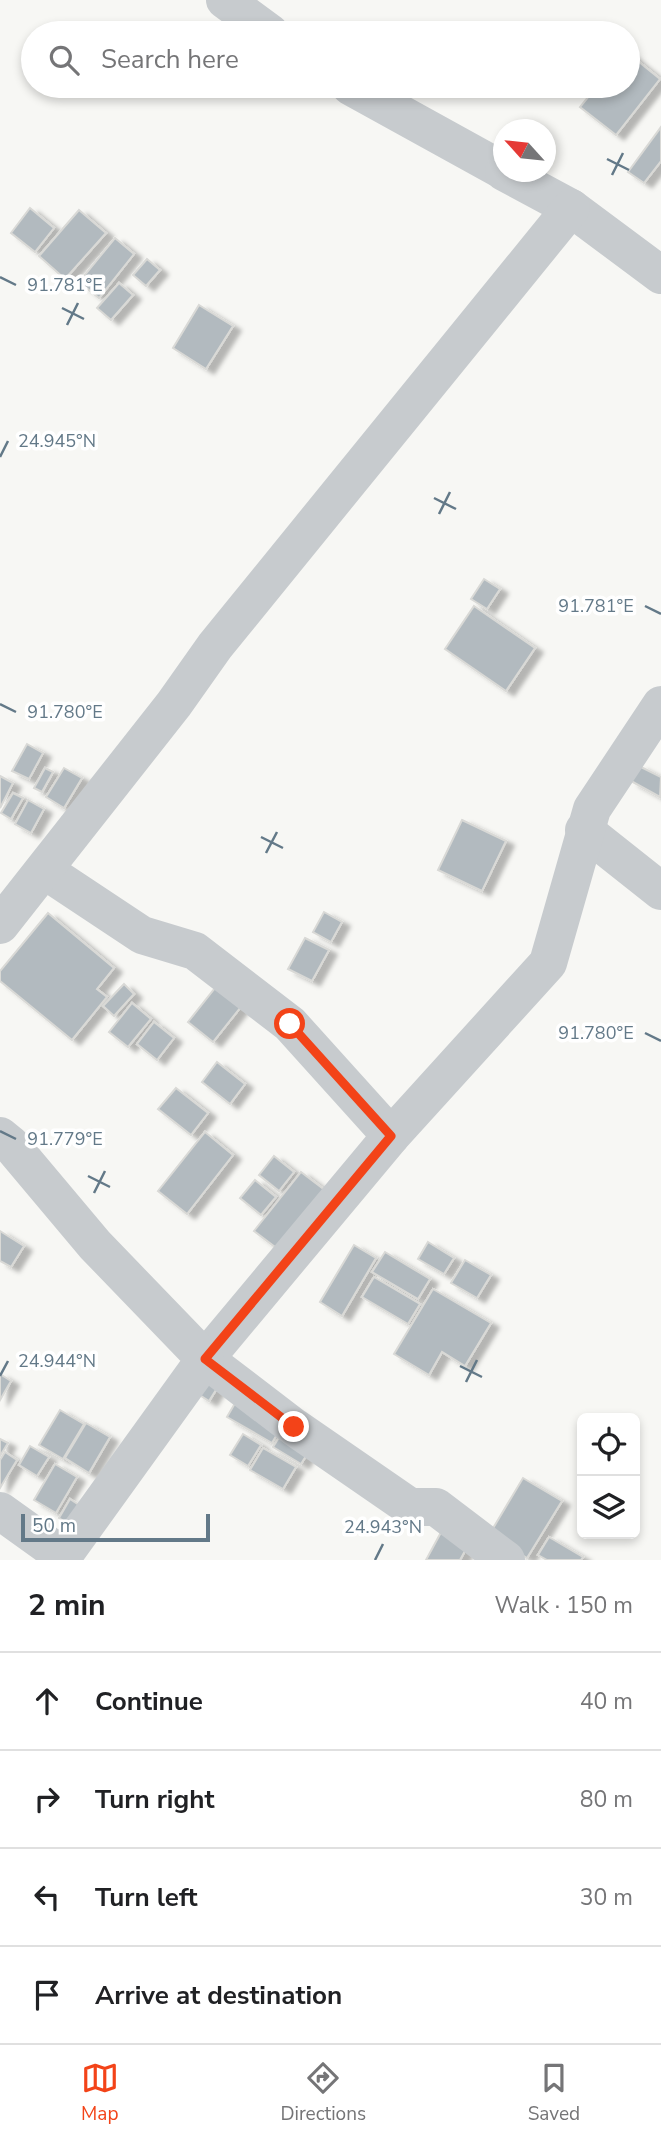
<!DOCTYPE html>
<html lang="en">
<head>
<meta charset="utf-8">
<style>
	:root { --surface:#fff; --page:#f6f6f6; --text:#202124; --muted:#757577; --line:#e0e0e0; --accent:#f34318 }
	body { margin:0; font-family:"Nunito Sans",sans-serif; background:var(--page); color:var(--text) }
	.controls { position:absolute; right:21px; bottom:21px; display:grid; overflow:hidden; border-radius:10px; box-shadow:0 4px 10px #0003 }
	.controls button { width:63px; height:63px; display:grid; place-items:center; padding:0; border:0; border-bottom:2px solid var(--line); background:var(--surface); color:var(--text); font:35px sans-serif }
	.compass { position:absolute; left:493px; top:119px; width:63px; height:63px; border-radius:50%; background:var(--surface); box-shadow:0 4px 10px #0003; rotate:297deg }
	.scale { position:absolute; left:21px; bottom:18px; width:189px; box-sizing:border-box; padding-left:7px; border:4px solid #637988; border-top:0; font-size:19px; line-height:24px; white-space:nowrap; color:#637988; -webkit-text-stroke:5px #fff; paint-order:stroke }
	.stop { position:absolute; width:21px; height:21px; margin:-16px; border:5px solid #f34318; border-radius:50%; background:#fff }
	.stop.end { background:#f34318; border-color:#fff; box-shadow:0 2px 7px #0008 }
	.list { margin:0; padding:0; list-style:none }
	h2 { display:flex; justify-content:space-between; align-items:center; height:91px; margin:0; padding:0 28px; font-size:30px }
	h2 small { font-size:23px; font-weight:400; color:var(--muted) }
	.list li { display:grid; grid-template-columns:46px 1fr auto; gap:21px; align-items:center; box-sizing:border-box; height:98px; padding:0 28px; border-top:2px solid var(--line) }
	.list b { display:block; font-size:26px; white-space:nowrap }
	.list em { font-size:23px; font-style:normal; color:var(--muted) }
	.icon { flex:none; width:38px; height:38px; fill:none; stroke:currentColor; stroke-width:2; stroke-linecap:round; stroke-linejoin:round }
	.map { position:relative; flex:none; width:661px; height:1560px; overflow:hidden }
	.search { position:absolute; background:var(--surface); box-shadow:0 4px 10px #0003; left:21px; right:21px; top:21px; height:77px; display:flex; align-items:center; gap:18px; box-sizing:border-box; padding:0 24px; border-radius:38px; color:var(--muted); font-size:26px }
	.sheet { height:483px; background:var(--surface) }
	nav { display:flex; justify-content:space-around; align-items:center; box-sizing:border-box; height:98px; border-top:2px solid var(--line); background:var(--surface); font-size:19px; color:var(--muted) }
	nav a { display:grid; justify-items:center; gap:4px }
	nav .on { color:var(--accent) }
	.map>svg:first-child { display:block }
	.building { fill:#b2babf; stroke:#d9d9d6; stroke-width:2; filter:url(#shadow) }
	.lines { fill:none; stroke-linecap:round; stroke-linejoin:round }
	.minor { stroke:#c7cbce; stroke-width:38 }
	.route { stroke:#f34318; stroke-width:9 }
	.ticks { fill:none; stroke:#637988; stroke-width:2.5 }
	.ticks-label { font-size:18px; text-anchor:middle; fill:#637988; stroke:#fff; stroke-width:7; stroke-linejoin:round; paint-order:stroke }
</style>
</head>
<body>
<div class="map">
<svg width="661" height="1560" viewBox="0 0 661 1560">
	<defs>
		<filter id="shadow"><feDropShadow dx="8" dy="4.5" stdDeviation="2" flood-color="#0004"/></filter>
	</defs>
	<rect width="100%" height="100%" fill="#f7f7f4"/>
	<g class="building">
		<polygon points="628,53 660,79 616,135 580,107 597,86 628,86"/>
		<polygon points="661,127 661,161 644,183 628,172"/>
		<polygon points="30,208 54,228 35,252 11,233"/>
		<polygon points="79,210 106,233 65,279 39,256"/>
		<polygon points="115,238 134,254 99,298 79,282"/>
		<polygon points="147,259 160,270 146,286 133,275"/>
		<polygon points="119,283 133,295 111,320 97,308"/>
		<polygon points="199,305 233,326 206,369 173,348"/>
		<polygon points="484,579 500,589 487,609 471,599"/>
		<polygon points="474,606 535,648 506,691 445,649"/>
		<polygon points="27,744 43,753 29,779 12,771"/>
		<polygon points="639,766 661,777 660,797 631,781"/>
		<polygon points="45,768 53,772 42,792 34,788"/>
		<polygon points="64,768 82,778 64,808 46,797"/>
		<polygon points="0,776 13,783 0,808"/>
		<polygon points="13,793 23,798 11,819 1,813"/>
		<polygon points="28,800 44,809 31,833 15,824"/>
		<polygon points="462,820 506,841 482,891 438,870"/>
		<polygon points="324,912 342,922 331,942 313,932"/>
		<polygon points="48,913 114,968 97,989 107,997 72,1040 0,981 0,971"/>
		<polygon points="305,938 329,950 312,981 288,969"/>
		<polygon points="219,983 244,1003 213,1042 188,1022"/>
		<polygon points="124,984 134,994 114,1016 103,1006"/>
		<polygon points="132,1003 151,1019 128,1047 109,1032"/>
		<polygon points="154,1022 174,1038 157,1060 137,1044"/>
		<polygon points="217,1062 245,1084 230,1104 202,1082"/>
		<polygon points="176,1088 208,1113 191,1135 158,1109"/>
		<polygon points="205,1132 233,1155 187,1214 158,1191"/>
		<polygon points="274,1156 294,1172 279,1191 259,1175"/>
		<polygon points="301,1172 330,1194 283,1253 254,1231"/>
		<polygon points="255,1180 276,1197 261,1215 240,1198"/>
		<polygon points="0,1231 24,1246 11,1267 0,1261"/>
		<polygon points="428,1242 454,1258 444,1274 418,1259"/>
		<polygon points="354,1245 376,1258 342,1316 320,1302"/>
		<polygon points="385,1252 430,1279 418,1299 372,1272"/>
		<polygon points="465,1260 491,1275 477,1298 451,1283"/>
		<polygon points="374,1277 420,1304 408,1324 362,1297"/>
		<polygon points="433,1289 491,1323 465,1366 442,1352 429,1375 394,1354"/>
		<polygon points="0,1374 11,1381 0,1400"/>
		<polygon points="210,1375 221,1382 209,1401 198,1394"/>
		<polygon points="238,1398 283,1424 272,1443 227,1417"/>
		<polygon points="60,1410 84,1424 63,1459 39,1445"/>
		<polygon points="86,1423 110,1437 89,1473 65,1458"/>
		<polygon points="283,1431 311,1448 301,1464 273,1447"/>
		<polygon points="243,1434 261,1445 248,1466 230,1455"/>
		<polygon points="0,1439 8,1443 0,1456"/>
		<polygon points="30,1446 49,1457 37,1476 19,1465"/>
		<polygon points="263,1448 296,1467 283,1489 250,1470"/>
		<polygon points="5,1452 17,1460 0,1488 0,1460"/>
		<polygon points="55,1464 77,1477 56,1513 34,1500"/>
		<polygon points="523,1478 562,1501 527,1558 489,1535"/>
		<polygon points="70,1499 79,1505 68,1524 59,1518"/>
		<polygon points="445,1525 471,1540 460,1560 426,1560"/>
		<polygon points="549,1537 583,1557 581,1560 547,1560 538,1555"/>
	</g>
	<g class="lines">
		<g class="minor">
			<polyline points="225,0 270,33"/>
			<polyline points="350,86 504,171"/>
			<polyline points="504,172 571,208 661,275"/>
			<polyline points="584,830 661,891"/>
			<polyline points="44,870 142,935 195,951 290,1024 391,1136 205,1359 294,1427 410,1507 436,1507 506,1560"/>
			<polyline points="0,925 174,704 215,646 571,208"/>
			<polyline points="0,1136 11,1145 95,1245 205,1359 63,1556 0,1511"/>
			<polyline points="391,1136 548,963 592,809 661,705"/>
		</g>
	</g>
	<g class="lines">
		<polyline class="route" points="290,1024 391,1136 205,1359 294,1427"/>
	</g>
	<path class="ticks" d="M607,159L629,170M612,175L623,153M0,277L16,285M62,308L84,319M67,325L78,303M0,457L8,441M434,498L456,509M439,514L450,492M645,606L661,614M0,704L16,712M261,837L283,848M266,853L277,832M645,1033L661,1041M0,1131L16,1139M88,1176L110,1187M94,1193L105,1171M460,1366L482,1377M0,1376L8,1361M466,1382L477,1360M375,1560L383,1544"/>
	<g class="ticks-label">
		<text x="65" y="291">91.781°E</text>
		<text x="57" y="447">24.945°N</text>
		<text x="596" y="612">91.781°E</text>
		<text x="65" y="718">91.780°E</text>
		<text x="596" y="1039">91.780°E</text>
		<text x="65" y="1145">91.779°E</text>
		<text x="57" y="1367">24.944°N</text>
		<text x="383" y="1533">24.943°N</text>
	</g>
</svg>
<div class="controls">
<button><svg class="icon" aria-label="locate" viewBox="0 0 24 24"><circle cx="12" cy="12" r="6"/><path d="M12 2v4M12 18v4M2 12h4M18 12h4"/></svg></button>
<button><svg class="icon" aria-label="layers" viewBox="0 0 24 24"><path d="M12 4l9 5-9 5-9-5zM3 14l9 5 9-5"/></svg></button>
</div>
<svg class="compass" viewBox="-18 -18 36 36"><path d="M0-13l5 13h-10z" fill="#e53935"/><path d="M0 13l5-13h-10z" fill="#757577"/></svg>
<div class="scale">50 m</div>
<div class="stop" style="left:290px;top:1024px"></div>
<div class="stop end" style="left:294px;top:1427px"></div>
<div class="search"><svg class="icon" aria-label="search" viewBox="0 0 24 24"><circle cx="10" cy="10" r="6"/><path d="M15 15l6 6"/></svg>Search here</div>
</div>
<section class="sheet">
<h2>2 min<small>Walk · 150 m</small></h2>
<ul class="list">
<li><svg class="icon" aria-label="ahead" viewBox="0 0 24 24"><path d="M12 20V5M6 11l6-6 6 6"/></svg><div><b>Continue</b></div><em>40 m</em></li>
<li><svg class="icon" aria-label="right" viewBox="0 0 24 24"><path d="M7 20v-9h11M14 6l5 5-5 5"/></svg><div><b>Turn right</b></div><em>80 m</em></li>
<li><svg class="icon" aria-label="left" viewBox="0 0 24 24"><path d="M17 20v-9H6M10 6l-5 5 5 5"/></svg><div><b>Turn left</b></div><em>30 m</em></li>
<li><svg class="icon" aria-label="arrive" viewBox="0 0 24 24"><path d="M6 21V4h12l-3 4 3 4H6"/></svg><div><b>Arrive at destination</b></div></li>
</ul>
</section>
<nav>
<a class="on"><svg class="icon" aria-label="map" viewBox="0 0 24 24"><path d="M3 6l6-2 6 2 6-2v14l-6 2-6-2-6 2zM9 4v14M15 6v14"/></svg>Map</a>
<a><svg class="icon" aria-label="directions" viewBox="0 0 24 24"><path d="M12 3l9 9-9 9-9-9zM9 14v-3h6M13 9l2 2-2 2"/></svg>Directions</a>
<a><svg class="icon" aria-label="saved" viewBox="0 0 24 24"><path d="M7 4h10v16l-5-4-5 4z"/></svg>Saved</a>
</nav>
</body>
</html>
